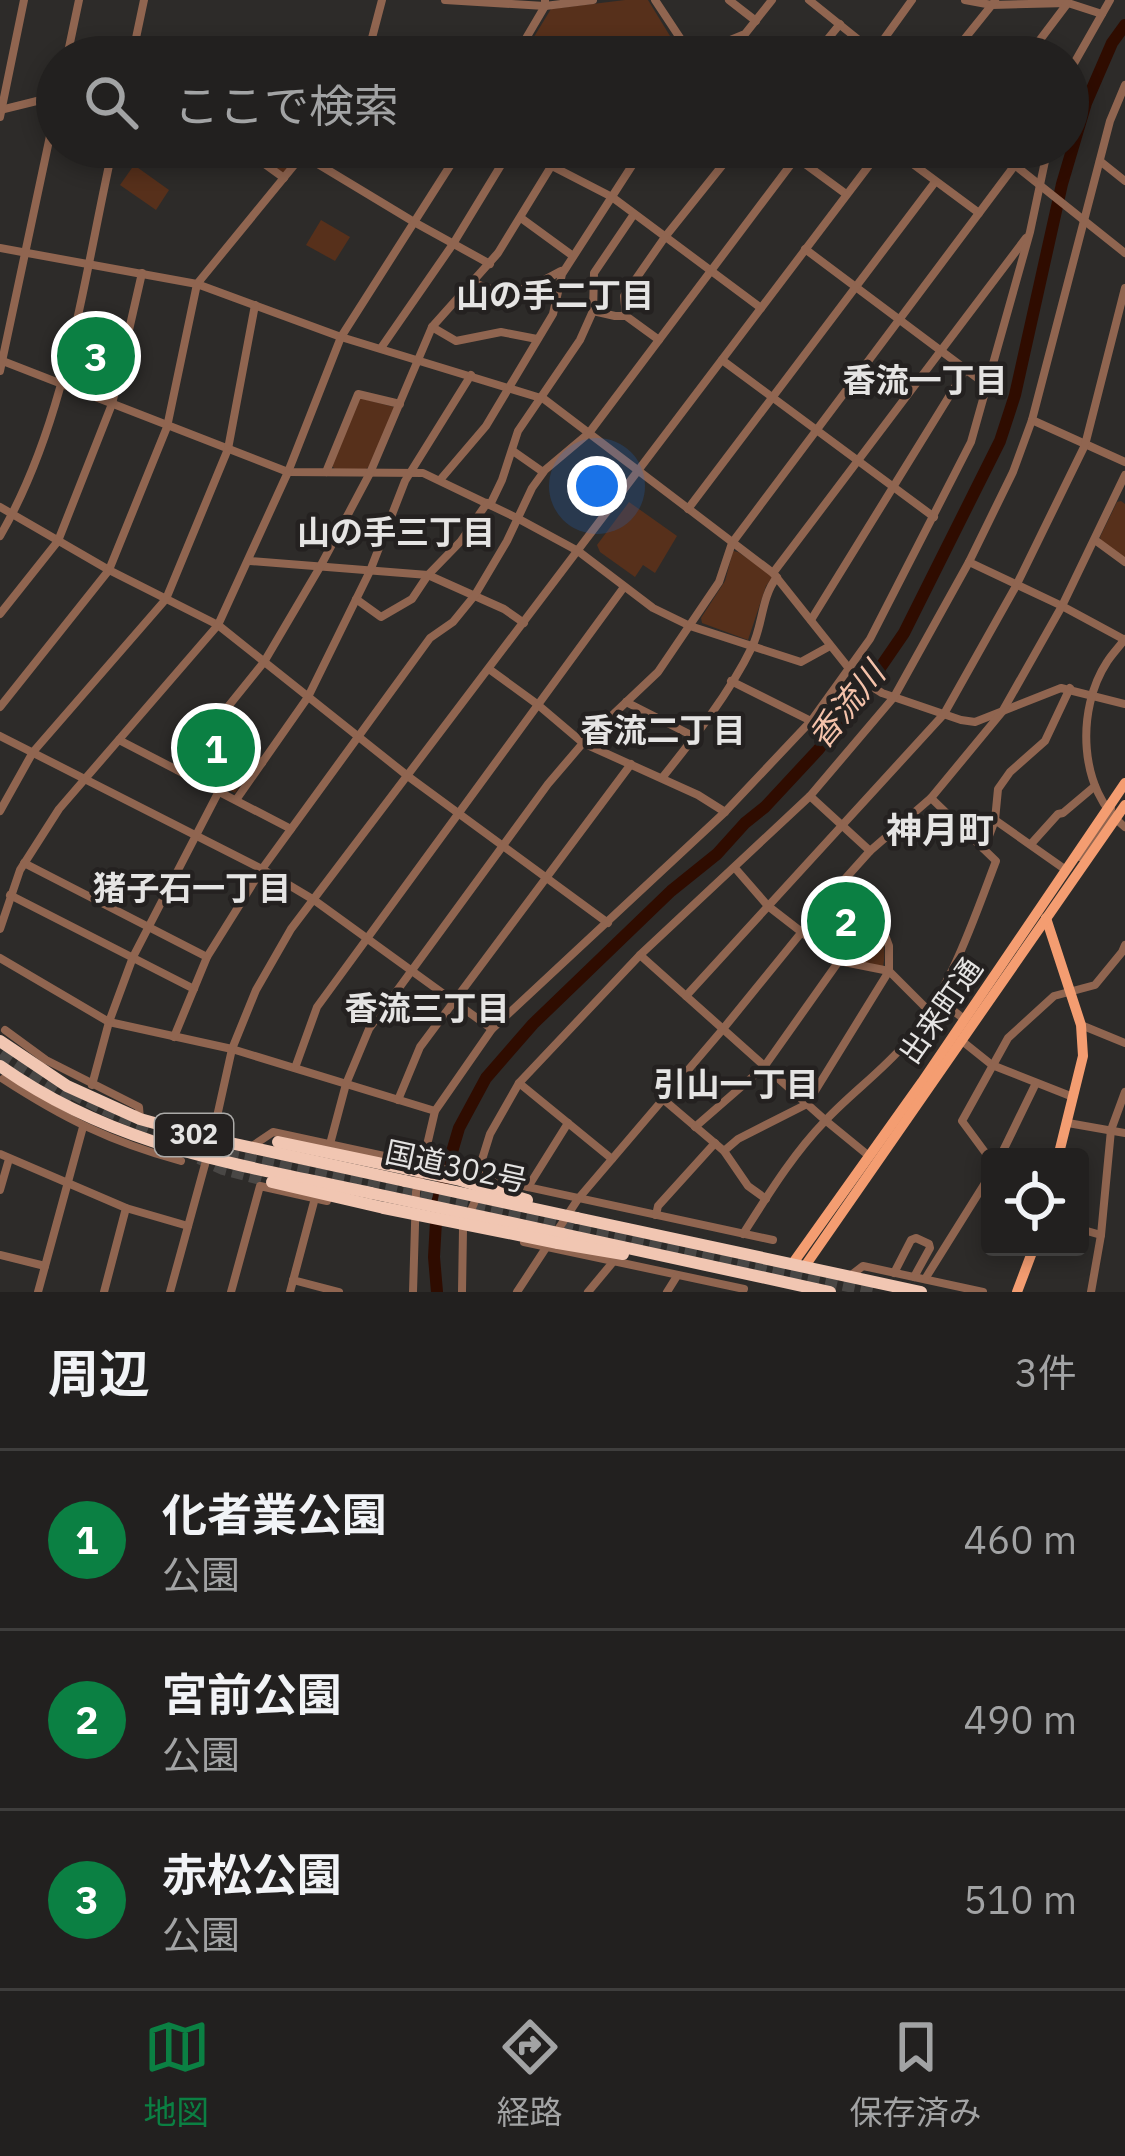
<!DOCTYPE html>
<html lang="ja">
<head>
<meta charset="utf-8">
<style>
	:root { --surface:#22201f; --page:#2e2d2c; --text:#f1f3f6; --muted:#a2a3a4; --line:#3f3e3d; --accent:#0b8043 }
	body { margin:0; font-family:"IBM Plex Sans","Noto Sans JP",sans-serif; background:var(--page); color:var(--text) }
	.controls { position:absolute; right:36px; bottom:36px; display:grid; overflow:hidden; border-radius:12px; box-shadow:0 6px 18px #0003 }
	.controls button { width:108px; height:108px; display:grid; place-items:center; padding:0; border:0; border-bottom:3px solid var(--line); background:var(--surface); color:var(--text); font:60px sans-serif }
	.you { position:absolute; left:597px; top:486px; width:42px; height:42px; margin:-30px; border:9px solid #fff; border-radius:50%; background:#1a73e8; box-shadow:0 0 0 18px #1a73e833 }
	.badge { display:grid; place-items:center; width:78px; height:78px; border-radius:50%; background:var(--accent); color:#fff; font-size:39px; font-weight:700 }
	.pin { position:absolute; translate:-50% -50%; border:6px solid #fff; box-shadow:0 3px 12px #0006 }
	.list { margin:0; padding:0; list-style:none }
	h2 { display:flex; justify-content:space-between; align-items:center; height:156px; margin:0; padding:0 48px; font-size:51px }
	h2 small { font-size:39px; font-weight:400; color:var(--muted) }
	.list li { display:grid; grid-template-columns:78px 1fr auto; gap:36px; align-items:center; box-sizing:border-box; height:180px; padding:0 48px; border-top:3px solid var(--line) }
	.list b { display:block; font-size:45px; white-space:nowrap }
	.list p { margin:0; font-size:39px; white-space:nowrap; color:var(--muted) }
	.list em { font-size:39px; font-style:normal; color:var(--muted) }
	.icon { flex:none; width:66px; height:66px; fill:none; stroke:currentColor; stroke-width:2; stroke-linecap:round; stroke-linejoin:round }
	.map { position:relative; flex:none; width:1125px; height:1292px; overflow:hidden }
	.search { position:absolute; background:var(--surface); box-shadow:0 6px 18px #0003; left:36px; right:36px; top:36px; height:132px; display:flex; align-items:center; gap:30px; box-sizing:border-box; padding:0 42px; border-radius:66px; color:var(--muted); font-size:45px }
	.sheet { height:696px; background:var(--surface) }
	nav { display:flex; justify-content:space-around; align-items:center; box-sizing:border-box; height:168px; border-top:3px solid var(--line); background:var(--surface); font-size:33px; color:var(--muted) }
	nav a { display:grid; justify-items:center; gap:6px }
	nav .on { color:var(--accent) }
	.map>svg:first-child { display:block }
	.park { fill:#57301b }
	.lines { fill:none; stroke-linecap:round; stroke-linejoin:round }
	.river { stroke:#2f0c00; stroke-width:12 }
	.highway-tunnel { stroke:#494745; stroke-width:12; stroke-dasharray:12 6; stroke-linecap:butt }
	.minor { stroke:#906550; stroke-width:8 }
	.major { stroke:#f49d71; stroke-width:10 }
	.highway { stroke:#f1c6b2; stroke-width:12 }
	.highway-bridge { stroke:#f1c6b2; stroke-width:12 }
	.labels { text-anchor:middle; stroke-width:9; stroke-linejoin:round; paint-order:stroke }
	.shield { fill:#242120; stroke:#abaaa8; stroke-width:3 }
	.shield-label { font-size:27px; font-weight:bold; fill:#e5e4e3 }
	.street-label { font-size:30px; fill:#e5e4e3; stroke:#242120 }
	.neighbourhood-label { font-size:33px; font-weight:bold; fill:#e5e4e3; stroke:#242120 }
	.water-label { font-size:33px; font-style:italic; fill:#f4c2aa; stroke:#242120 }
	.quarter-label { font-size:36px; font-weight:bold; fill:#e5e4e3; stroke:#242120 }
</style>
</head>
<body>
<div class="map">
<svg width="1125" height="1292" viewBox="0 0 1125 1292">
	<rect width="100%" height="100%" fill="#2d2b29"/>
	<g class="park">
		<polygon points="625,0 648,0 681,54 680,57 543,57 531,49 529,45 551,9"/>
		<polygon points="170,38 210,49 207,57 165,57"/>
		<polygon points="238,147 307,147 284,178"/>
		<polygon points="134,165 169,190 156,210 120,185"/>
		<polygon points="321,220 350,237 335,261 306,245"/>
		<polygon points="82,320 123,329 125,332 111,396 108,398 67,379"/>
		<polygon points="360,398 394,407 395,409 371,465 366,469 335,469 332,466"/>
		<polygon points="1121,501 1125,504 1125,558 1101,541 1100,537 1117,502"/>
		<polygon points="629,502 677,536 655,573 643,565 635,577 600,552 597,545"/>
		<polygon points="733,551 738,552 773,576 766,586 748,640 702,623 701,618 725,581"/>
		<polygon points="211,733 256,763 235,793 184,767 184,764"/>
		<path d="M847,887C870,909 890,933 883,967L840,958L809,934V930L842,888Z"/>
	</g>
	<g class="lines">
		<polyline class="river" points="437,1292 434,1257 437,1203 459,1128 486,1078 533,1024 671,891 717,854 745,823 765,807 818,750 858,700 904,633 1000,441 1015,395 1062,184 1086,103 1112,43 1125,25"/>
		<g class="highway-tunnel">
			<polyline points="0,1055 72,1102"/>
			<path d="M72,1093C117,1118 165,1135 215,1145"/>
			<polyline points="209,1151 877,1292"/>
			<polyline points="199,1158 223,1169 272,1182"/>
		</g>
		<g class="minor">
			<polyline points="445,0 545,6 593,0"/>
			<polyline points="655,0 692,56"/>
			<polyline points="729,0 756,21"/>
			<polyline points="809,0 880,57"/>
			<polyline points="965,0 992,5 1068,3 1102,14"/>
			<polyline points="961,41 981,57"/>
			<polyline points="67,57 79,0"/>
			<polyline points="132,57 144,0"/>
			<polyline points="367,57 382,0"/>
			<polyline points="515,57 545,6 545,0"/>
			<polyline points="689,57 745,34 772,0"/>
			<polyline points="813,57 840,24"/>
			<polyline points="871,57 912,0"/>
			<polyline points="950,57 995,1"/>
			<polyline points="1027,57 1067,4"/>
			<polyline points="1068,74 1110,0"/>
			<polyline points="0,110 57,96"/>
			<polyline points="0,117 24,0"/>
			<polyline points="241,147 284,178"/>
			<polyline points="515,147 612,197 761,308"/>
			<polyline points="782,147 846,194"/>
			<polyline points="890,147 979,213"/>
			<polyline points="992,147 1125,253"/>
			<polyline points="303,155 414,222 490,264"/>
			<polyline points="1100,161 1125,181"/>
			<polyline points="521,218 573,256"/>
			<polyline points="0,248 197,284 341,337 544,399 773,573 855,676 882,693 961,720 975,722 1061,688 1125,704"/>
			<polyline points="805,249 988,386"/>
			<path d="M473,282C509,300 528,289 561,271"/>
			<polyline points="593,311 615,316 626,316 659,340"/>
			<polyline points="626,316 624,296 665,237 737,147"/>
			<polyline points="432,327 456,341 501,332 537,339"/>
			<polyline points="381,348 453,244 512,147"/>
			<polyline points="0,360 288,472 423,473 517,518 578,551 653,608 690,626 801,662 830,646"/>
			<polyline points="722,360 934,517"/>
			<polyline points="0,371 57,103"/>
			<polyline points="1032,420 1125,462"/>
			<polyline points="513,451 543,472"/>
			<polyline points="326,472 358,394 400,404"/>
			<polyline points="440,480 486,426 553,314 562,274 644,147"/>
			<polyline points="490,505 502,480 518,431 580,340 593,311 594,273 634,214"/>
			<polyline points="0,507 109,570 218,625 409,777 608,923"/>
			<polyline points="688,509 935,182"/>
			<path d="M0,536C67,421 84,276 113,147"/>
			<polyline points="1095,540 1125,562"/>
			<polyline points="250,561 428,575 504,609 524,623"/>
			<polyline points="969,562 1062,606 1125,640"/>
			<polyline points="773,573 1026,238"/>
			<polyline points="356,599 381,617 412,599 428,575 461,541 487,503"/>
			<polyline points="0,614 58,541 112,404 142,273"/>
			<polyline points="811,620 966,369"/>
			<path d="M1125,639C1119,647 1112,654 1107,662C1076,709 1078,791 1125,827"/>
			<polyline points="489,669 537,704 583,743 698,795 725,812"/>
			<polyline points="731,681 811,721"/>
			<polyline points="626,702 695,737"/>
			<polyline points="0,707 109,570 167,427 197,284 309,147"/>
			<polyline points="211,727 262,763"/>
			<polyline points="0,736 262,869 314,900 492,1029"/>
			<polyline points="119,740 291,829"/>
			<polyline points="177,770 264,662 320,567 370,473 432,327 498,253 563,147"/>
			<path d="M662,778C694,738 729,694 752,647C763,625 761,597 777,577"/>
			<polyline points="810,796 870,851"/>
			<polyline points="236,800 308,697 370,571 405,481 471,375"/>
			<polyline points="0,811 33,752 166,599 228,449 255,305"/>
			<polyline points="995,820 1066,870"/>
			<polyline points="1031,844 1058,814 1063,813 1095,786"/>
			<polyline points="984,849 995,820 998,789 1010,772 1045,741 1070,688"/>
			<polyline points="1080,857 1106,822 1111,809"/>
			<polyline points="24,863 207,957"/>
			<polyline points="735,868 768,906 839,961 889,971 928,1010"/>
			<polyline points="10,895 194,989"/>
			<polyline points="0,929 20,870 59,809 218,625 288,472 341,337 462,147"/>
			<polyline points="640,955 825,1120 869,1156"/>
			<polyline points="0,958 109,1022 232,1049 435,1111"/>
			<polyline points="686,996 944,714 1016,586 1085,445 1125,288"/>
			<polyline points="937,998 964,1019"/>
			<polyline points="1081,1025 1125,1043"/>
			<polyline points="5,1030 46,1060 139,1107 140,1119"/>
			<polyline points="174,1037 207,957 262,869 430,638 453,622 475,595 507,541 532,488 545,470 589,433 804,147"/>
			<polyline points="962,1041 992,1065 1073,1097"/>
			<polyline points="295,1068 317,1007 624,587"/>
			<path d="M3,1079C63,1118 111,1142 181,1161"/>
			<polyline points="519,1083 612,1159"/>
			<polyline points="92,1085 109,1022 133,957 219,791"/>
			<polyline points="398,1100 420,1047 631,764"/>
			<polyline points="664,1100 724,1151 748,1186 766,1199"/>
			<polyline points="1068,1123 1125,1133"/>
			<polyline points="695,1127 764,1067 839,961"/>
			<polyline points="330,1144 346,1084 369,1029 548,784 583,743 658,672 719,582 732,543 1015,165"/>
			<polyline points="251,1147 273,1132 773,1240"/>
			<polyline points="724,1151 738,1139 807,1104 889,971 889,946 875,908 844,880"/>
			<polyline points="0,1154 126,1208 188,1226"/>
			<polyline points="1000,1157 1036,1083"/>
			<polyline points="990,1159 962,1121 1008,1038 1054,996 1095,985 1122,952 1125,945"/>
			<polyline points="528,1187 568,1123"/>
			<polyline points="0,1190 9,1159"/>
			<polyline points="656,1215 658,1206 715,1143"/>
			<polyline points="1080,1229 1101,1235"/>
			<path d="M743,1234C768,1195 793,1154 825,1121C850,1094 881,1072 905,1044C950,992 972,924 996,861L931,798"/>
			<polyline points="524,1242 744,1289"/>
			<polyline points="0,1255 45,1266"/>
			<polyline points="894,1273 911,1240 916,1238 929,1244 930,1248 914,1277"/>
			<polyline points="850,1276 863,1266 983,1292"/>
			<polyline points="925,1279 990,1175"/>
			<polyline points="293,1280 339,1292"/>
			<polyline points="38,1292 83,1127"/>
			<polyline points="104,1292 126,1208"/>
			<polyline points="170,1292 212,1139 232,1049 256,990 291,929 883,147"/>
			<polyline points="231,1292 260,1186 327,1201"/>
			<polyline points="290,1292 315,1198"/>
			<polyline points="413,1292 416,1192 435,1111 492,1029 725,812 811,721 870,639 971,442 1030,232 1048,147"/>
			<polyline points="462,1292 463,1229 475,1201 480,1166 490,1134 519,1083 640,955 810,796 894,697 969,562 1013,472 1032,420 1110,121 1125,85"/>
			<polyline points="517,1292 578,1199 723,1029 844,880 870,851 931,798 1002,712 1062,606 1125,475"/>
			<polyline points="588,1292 613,1262"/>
			<polyline points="667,1292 677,1276"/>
			<polyline points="1091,1292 1101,1235 1111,1130 1125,1092"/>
		</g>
		<g class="major">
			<polyline points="1046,918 1081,1025 1083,1056 1058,1157"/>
			<polyline points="793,1263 922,1082 1125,783"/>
			<polyline points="805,1266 1125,805"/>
			<polyline points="1017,1292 1034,1247"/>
		</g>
		<g class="highway">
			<polyline points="0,1041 67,1086 140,1119 212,1139 405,1181"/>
			<path d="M0,1066C116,1148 237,1164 371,1193"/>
			<polyline points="278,1142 407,1169"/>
			<polyline points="272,1182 384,1208"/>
			<polyline points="577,1218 921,1292"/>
			<polyline points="563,1234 830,1292"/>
			<polyline points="558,1243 623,1254"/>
		</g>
		<g class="highway-bridge">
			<polyline points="407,1169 460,1180 527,1200"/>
			<polyline points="405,1181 577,1218"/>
			<polyline points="371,1193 563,1234"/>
			<polyline points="384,1208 558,1243"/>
		</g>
	</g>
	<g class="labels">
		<rect class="shield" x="155" y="1114" width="78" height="42" rx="9"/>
		<g class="shield-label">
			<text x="194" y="1144">302</text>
		</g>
		<g class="street-label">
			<text transform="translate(941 1011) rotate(-55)" y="10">出来町通</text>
			<text transform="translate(456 1167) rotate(12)" y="10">国道302号</text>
		</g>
		<g class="neighbourhood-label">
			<text x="555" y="307">山の手二丁目</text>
			<text x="925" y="392">香流一丁目</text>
			<text x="396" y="544">山の手三丁目</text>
			<text x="663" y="742">香流二丁目</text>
			<text x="192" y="900">猪子石一丁目</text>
			<text x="427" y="1020">香流三丁目</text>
			<text x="736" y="1096">引山一丁目</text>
		</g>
		<g class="water-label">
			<text transform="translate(846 705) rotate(-51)" y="12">香流川</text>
		</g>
		<g class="quarter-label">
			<text x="940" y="843">神月町</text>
		</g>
	</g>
</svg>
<div class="controls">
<button><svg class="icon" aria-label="locate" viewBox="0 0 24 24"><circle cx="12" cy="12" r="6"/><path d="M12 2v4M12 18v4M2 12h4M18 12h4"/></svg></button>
</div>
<div class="you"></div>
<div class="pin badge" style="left:216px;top:748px">1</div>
<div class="pin badge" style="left:846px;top:921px">2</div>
<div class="pin badge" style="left:96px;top:356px">3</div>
<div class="search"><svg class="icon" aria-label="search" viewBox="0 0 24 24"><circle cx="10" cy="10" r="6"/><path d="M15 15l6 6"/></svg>ここで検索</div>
</div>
<section class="sheet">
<h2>周辺<small>3件</small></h2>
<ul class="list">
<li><span class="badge">1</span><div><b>化者業公園</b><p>公園</p></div><em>460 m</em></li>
<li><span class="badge">2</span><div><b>宮前公園</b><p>公園</p></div><em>490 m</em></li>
<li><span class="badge">3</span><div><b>赤松公園</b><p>公園</p></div><em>510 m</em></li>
</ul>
</section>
<nav>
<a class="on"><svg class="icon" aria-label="map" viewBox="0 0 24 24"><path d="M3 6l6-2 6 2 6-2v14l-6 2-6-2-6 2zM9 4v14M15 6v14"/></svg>地図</a>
<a><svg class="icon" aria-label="directions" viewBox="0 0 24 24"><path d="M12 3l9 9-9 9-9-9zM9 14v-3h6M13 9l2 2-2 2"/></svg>経路</a>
<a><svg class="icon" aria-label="saved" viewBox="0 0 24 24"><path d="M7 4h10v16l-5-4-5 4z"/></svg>保存済み</a>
</nav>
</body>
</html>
